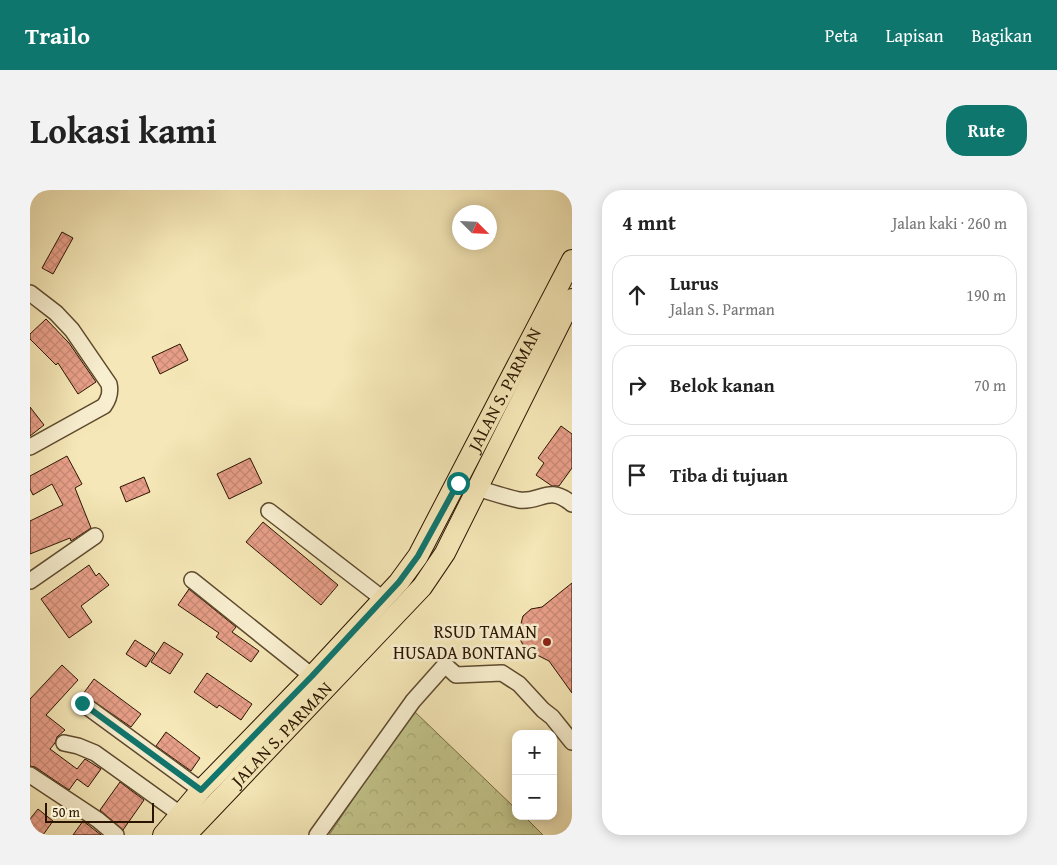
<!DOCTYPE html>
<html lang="id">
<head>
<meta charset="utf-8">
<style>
	:root { --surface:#fff; --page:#f2f2f2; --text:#222; --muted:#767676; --line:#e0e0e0; --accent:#0f766e }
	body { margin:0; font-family:"Gentium Book Plus",serif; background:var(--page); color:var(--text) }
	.controls { position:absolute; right:15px; bottom:15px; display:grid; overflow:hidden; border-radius:10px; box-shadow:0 2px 12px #0003 }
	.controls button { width:45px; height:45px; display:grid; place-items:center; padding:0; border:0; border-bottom:1px solid var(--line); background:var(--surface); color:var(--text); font:25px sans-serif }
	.compass { position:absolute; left:422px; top:15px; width:45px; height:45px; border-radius:50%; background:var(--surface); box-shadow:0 2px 12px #0003; rotate:114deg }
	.scale { position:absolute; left:15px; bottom:12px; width:109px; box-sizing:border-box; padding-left:5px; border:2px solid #2b1500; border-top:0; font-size:14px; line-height:18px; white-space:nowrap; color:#2b1500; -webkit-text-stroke:4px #f8efd0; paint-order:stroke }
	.stop { position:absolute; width:15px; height:15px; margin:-11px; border:4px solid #0f766e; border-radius:50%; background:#fff }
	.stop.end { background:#0f766e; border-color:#fff; box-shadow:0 1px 5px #0008 }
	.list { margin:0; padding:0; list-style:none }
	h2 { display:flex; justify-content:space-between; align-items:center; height:65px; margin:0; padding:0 20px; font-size:21px }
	h2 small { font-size:16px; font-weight:400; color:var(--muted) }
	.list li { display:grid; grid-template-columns:32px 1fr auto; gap:15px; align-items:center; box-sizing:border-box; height:80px; margin:0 10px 10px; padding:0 10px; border:1px solid var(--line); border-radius:20px }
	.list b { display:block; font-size:19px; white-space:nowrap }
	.list p { margin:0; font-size:16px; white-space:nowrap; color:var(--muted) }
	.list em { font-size:16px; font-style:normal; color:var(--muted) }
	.icon { flex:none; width:28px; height:28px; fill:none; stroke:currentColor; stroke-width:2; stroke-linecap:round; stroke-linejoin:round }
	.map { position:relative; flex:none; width:542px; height:645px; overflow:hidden; border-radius:20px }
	header { display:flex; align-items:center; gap:30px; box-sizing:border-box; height:70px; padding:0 25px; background:var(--accent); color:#fff }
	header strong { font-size:24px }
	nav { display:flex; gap:28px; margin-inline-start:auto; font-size:18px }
	.intro { display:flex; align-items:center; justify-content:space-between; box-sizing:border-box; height:120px; padding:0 30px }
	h1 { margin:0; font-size:35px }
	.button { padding:12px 22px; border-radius:20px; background:var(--accent); color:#fff; font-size:18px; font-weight:700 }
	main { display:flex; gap:30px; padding:0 30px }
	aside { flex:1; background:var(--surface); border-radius:20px; box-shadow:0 2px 12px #0003 }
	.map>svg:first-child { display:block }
	.forest { fill:url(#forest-crowns); stroke:#766c45 }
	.building { fill:url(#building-cross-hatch); stroke:#2b1500 }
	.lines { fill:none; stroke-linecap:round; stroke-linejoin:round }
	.minor-casing { stroke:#5e4a2e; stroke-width:18 }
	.major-casing { stroke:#2b1500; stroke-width:22 }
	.minor { stroke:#f8efd0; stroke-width:15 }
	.major { stroke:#f5e7b7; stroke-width:20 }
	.route { stroke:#0f766e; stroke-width:6 }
	.poi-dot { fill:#8f2418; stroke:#f8efd0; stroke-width:2 }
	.labels { text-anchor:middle; stroke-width:5; stroke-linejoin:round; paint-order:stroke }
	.street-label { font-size:18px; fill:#2b1500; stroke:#f8efd0 }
	.poi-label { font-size:18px; fill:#2b1500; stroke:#f8efd0; text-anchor:end }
</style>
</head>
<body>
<header>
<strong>Trailo</strong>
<nav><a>Peta</a><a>Lapisan</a><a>Bagikan</a></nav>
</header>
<div class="intro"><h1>Lokasi kami</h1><a class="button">Rute</a></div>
<main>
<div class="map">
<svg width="542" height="645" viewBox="0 0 542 645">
	<defs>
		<pattern id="forest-crowns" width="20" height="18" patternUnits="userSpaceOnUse" patternTransform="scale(1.25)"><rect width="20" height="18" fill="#c2c48a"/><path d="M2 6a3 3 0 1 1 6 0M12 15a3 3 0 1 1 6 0" fill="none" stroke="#a7a875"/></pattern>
		<pattern id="building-cross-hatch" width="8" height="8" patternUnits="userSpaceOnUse" patternTransform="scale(1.25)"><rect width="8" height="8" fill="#e89f89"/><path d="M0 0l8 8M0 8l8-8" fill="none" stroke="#c78874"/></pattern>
	</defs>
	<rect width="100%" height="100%" fill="#f5e7b7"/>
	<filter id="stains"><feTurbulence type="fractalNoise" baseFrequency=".004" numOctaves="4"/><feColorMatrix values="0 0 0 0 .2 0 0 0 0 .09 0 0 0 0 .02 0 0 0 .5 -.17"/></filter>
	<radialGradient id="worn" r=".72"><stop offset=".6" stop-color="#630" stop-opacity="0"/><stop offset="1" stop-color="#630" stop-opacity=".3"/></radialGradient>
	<polygon class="forest" points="383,520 486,619 486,626 494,626 513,645 299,645"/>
	<g class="building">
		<polygon points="32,42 43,48 23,84 12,78"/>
		<polygon points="16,129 39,153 66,192 48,204 28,173 26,175 0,149 0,144"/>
		<polygon points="150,154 158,170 130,184 122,167"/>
		<polygon points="0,217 14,235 0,246"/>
		<polygon points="531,236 542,244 542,278 529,296 522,296 506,285 514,273 508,268"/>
		<polygon points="37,266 52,294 45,298 61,338 41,351 40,348 0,364 0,331 33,315 22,294 3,305 0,299 0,286"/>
		<polygon points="220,268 232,293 199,309 187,284"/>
		<polygon points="114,287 120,302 96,312 90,297"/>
		<polygon points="233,332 308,395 291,415 216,352"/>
		<polygon points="59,375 66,386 69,383 79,395 51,416 62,432 39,448 11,409"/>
		<polygon points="542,393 542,503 519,471 495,459 488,445 493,426 501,419 512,417"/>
		<polygon points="159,399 206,437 202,442 229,461 221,472 186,447 189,443 148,415"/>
		<polygon points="105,450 125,463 116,477 96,464"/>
		<polygon points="134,452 153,464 140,484 121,472"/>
		<polygon points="32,475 48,490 16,525 35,540 27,547 25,553 20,559 47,579 55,569 71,579 58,597 47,589 39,600 5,577 0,576 0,509"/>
		<polygon points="177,483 222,514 211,530 189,515 187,518 164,502"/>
		<polygon points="64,489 111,524 101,537 53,504"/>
		<polygon points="136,542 170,568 161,581 126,556"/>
		<polygon points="90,592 114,610 93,640 70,620"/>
		<polygon points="8,619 23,631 13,645 0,645 0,629"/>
		<polygon points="53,631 71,645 43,645"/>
	</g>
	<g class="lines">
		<g class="minor-casing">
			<g id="minor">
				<path d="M0,103L26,123L42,140L79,194C81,203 79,209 74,216L0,257"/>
				<path d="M447,298C460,302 475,307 489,310C511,313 518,294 542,314"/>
				<polyline points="239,321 353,409"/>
				<polyline points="162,390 282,486"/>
				<polyline points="0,391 65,346"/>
				<polyline points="52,513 171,600"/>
				<polyline points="34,553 48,556 65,563 150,624"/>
				<polyline points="0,585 68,630 86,645"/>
				<polyline points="287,645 383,511 415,475 426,485 472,483 489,494 513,520 522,527 542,552"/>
			</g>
		</g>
		<g class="major-casing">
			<g id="major">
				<path id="s1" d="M133,645L171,600L282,486L369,392L388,366L542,70"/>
				<path id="s2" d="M156,645L392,397L415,363L542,109"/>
			</g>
		</g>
		<use href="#minor" class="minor"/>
		<use href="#major" class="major"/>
	</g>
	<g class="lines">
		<polyline class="route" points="52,513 171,600 282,486 369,392 388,366 428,293"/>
	</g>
	<circle class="poi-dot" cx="517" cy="452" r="5"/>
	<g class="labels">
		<g class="street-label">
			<text dy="6" stroke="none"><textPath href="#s1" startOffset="566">JALAN S. PARMAN</textPath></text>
			<text dy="6" stroke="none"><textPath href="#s2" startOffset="139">JALAN S. PARMAN</textPath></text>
		</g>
		<g class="poi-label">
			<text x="507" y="448">RSUD TAMAN<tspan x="507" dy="21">HUSADA BONTANG</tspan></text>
		</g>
	</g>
	<rect width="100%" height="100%" filter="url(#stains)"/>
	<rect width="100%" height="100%" fill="url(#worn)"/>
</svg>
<div class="controls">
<button>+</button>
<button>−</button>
</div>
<svg class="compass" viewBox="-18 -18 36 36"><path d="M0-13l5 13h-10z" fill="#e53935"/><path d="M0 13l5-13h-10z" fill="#767676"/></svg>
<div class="scale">50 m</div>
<div class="stop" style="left:428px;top:293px"></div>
<div class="stop end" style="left:52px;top:513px"></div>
</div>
<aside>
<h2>4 mnt<small>Jalan kaki · 260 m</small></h2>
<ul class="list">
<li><svg class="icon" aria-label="ahead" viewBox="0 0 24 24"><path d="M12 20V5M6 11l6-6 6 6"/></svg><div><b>Lurus</b><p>Jalan S. Parman</p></div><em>190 m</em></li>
<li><svg class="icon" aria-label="right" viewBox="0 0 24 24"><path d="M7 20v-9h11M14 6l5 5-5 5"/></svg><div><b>Belok kanan</b></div><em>70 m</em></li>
<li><svg class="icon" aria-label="arrive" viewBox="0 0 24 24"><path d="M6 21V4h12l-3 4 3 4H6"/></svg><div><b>Tiba di tujuan</b></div></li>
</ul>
</aside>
</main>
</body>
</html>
